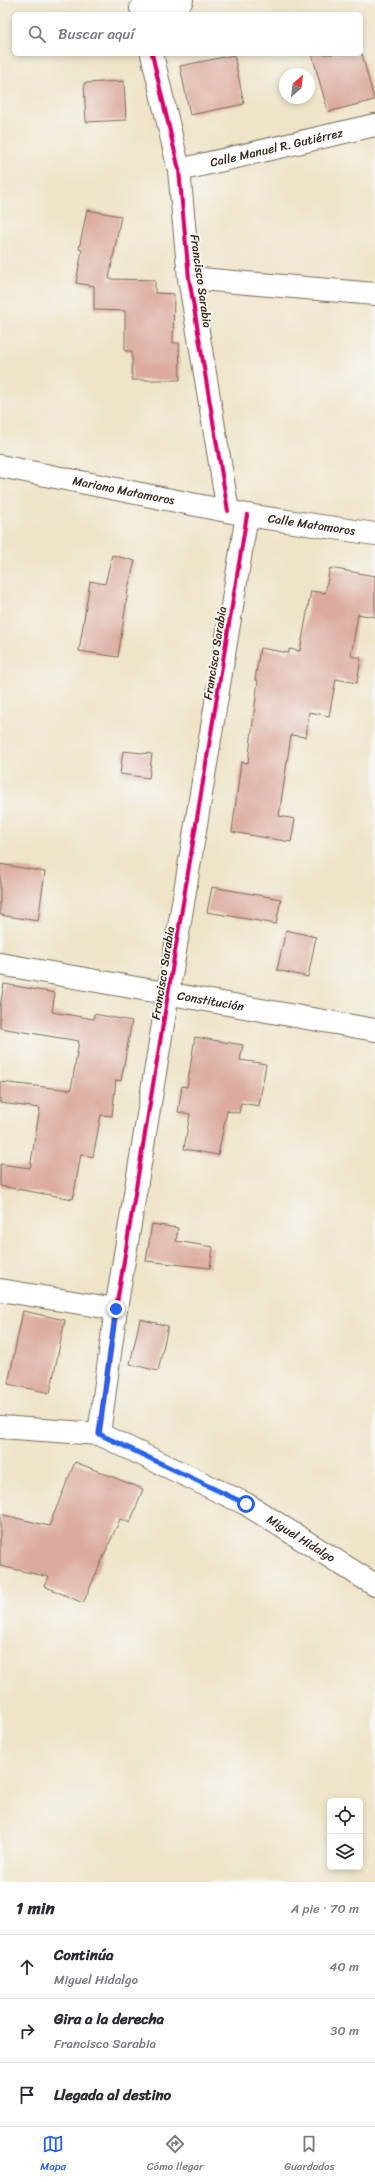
<!DOCTYPE html>
<html lang="es">
<head>
<meta charset="utf-8">
<style>
	:root { --surface:#fff; --page:#f2f2f3; --text:#2b2b33; --muted:#7c7c81; --line:#e1e1e2; --accent:#2563eb }
	body { margin:0; font-family:Sriracha,sans-serif; background:var(--page); color:var(--text) }
	.controls { position:absolute; right:12px; bottom:12px; display:grid; overflow:hidden; border-radius:6px; box-shadow:0 2px 6px #0003 }
	.controls button { width:36px; height:36px; display:grid; place-items:center; padding:0; border:0; border-bottom:1px solid var(--line); background:var(--surface); color:var(--text); font:20px sans-serif }
	.compass { position:absolute; left:279px; top:68px; width:36px; height:36px; border-radius:50%; background:var(--surface); box-shadow:0 2px 6px #0003; rotate:28deg }
	.stop { position:absolute; width:12px; height:12px; margin:-9px; border:3px solid #2563eb; border-radius:50%; background:#fff }
	.stop.end { background:#2563eb; border-color:#fff; box-shadow:0 1px 4px #0008 }
	.list { margin:0; padding:0; list-style:none }
	h2 { display:flex; justify-content:space-between; align-items:center; height:52px; margin:0; padding:0 16px; font-size:17px }
	h2 small { font-size:13px; font-weight:400; color:var(--muted) }
	.list li { display:grid; grid-template-columns:26px 1fr auto; gap:12px; align-items:center; box-sizing:border-box; height:64px; padding:0 16px; border-top:1px solid var(--line) }
	.list b { display:block; font-size:15px; white-space:nowrap }
	.list p { margin:0; font-size:13px; white-space:nowrap; color:var(--muted) }
	.list em { font-size:13px; font-style:normal; color:var(--muted) }
	.icon { flex:none; width:22px; height:22px; fill:none; stroke:currentColor; stroke-width:2; stroke-linecap:round; stroke-linejoin:round }
	.map { position:relative; flex:none; width:375px; height:1882px; overflow:hidden }
	.search { position:absolute; background:var(--surface); box-shadow:0 2px 6px #0003; left:12px; right:12px; top:12px; height:44px; display:flex; align-items:center; gap:10px; box-sizing:border-box; padding:0 14px; border-radius:6px; color:var(--muted); font-size:15px }
	.sheet { height:244px; background:var(--surface) }
	nav { display:flex; justify-content:space-around; align-items:center; box-sizing:border-box; height:56px; border-top:1px solid var(--line); background:var(--surface); font-size:11px; color:var(--muted) }
	nav a { display:grid; justify-items:center; gap:2px }
	nav .on { color:var(--accent) }
	.map>svg:first-child { display:block }
	.building { fill:#dcab9e }
	.lines { fill:none; stroke-linecap:round; stroke-linejoin:round }
	.minor-casing { stroke:#7a6b5a; stroke-width:24 }
	.minor { stroke:#fff; stroke-width:22 }
	.cycleway-casing { stroke:#f6f6f2; stroke-width:6 }
	.cycleway { stroke:#d6006c; stroke-width:4 }
	.route { stroke:#2563eb; stroke-width:5 }
	.labels { text-anchor:middle; stroke-width:4; stroke-linejoin:round; paint-order:stroke }
	.street-label { font-size:12px; fill:#3b2a1e; stroke:#f6f6f2 }
</style>
</head>
<body>
<div class="map">
<svg width="375" height="1882" viewBox="0 0 375 1882">
	<rect width="100%" height="100%" fill="#f6f6f2"/>
	<filter id="ink" filterUnits="userSpaceOnUse"><feTurbulence type="fractalNoise" baseFrequency=".025" numOctaves="2"/><feDisplacementMap in="SourceGraphic" scale="8" xChannelSelector="R" yChannelSelector="G"/><feConvolveMatrix kernelMatrix="1 2 1 2 8 2 1 2 1" color-interpolation-filters="sRGB"/></filter>
	<filter id="wash" filterUnits="userSpaceOnUse"><feTurbulence type="fractalNoise" baseFrequency=".012" numOctaves="4" result="noise"/><feDisplacementMap in="SourceGraphic" scale="16" xChannelSelector="R" yChannelSelector="G"/><feGaussianBlur stdDeviation="0.9" result="paint"/><feColorMatrix in="noise" values="0 0 0 0 0 0 0 0 0 0 0 0 0 0 0 0 0 1.4 0 .05"/><feComposite in="paint" operator="in"/></filter>
	<g filter="url(#wash)">
		<rect width="100%" height="100%" fill="#eee4c8"/>
		<g id="blocks">
			<g class="building">
				<polygon points="312,54 362,54 374,100 328,112"/>
				<polygon points="234,55 244,104 190,115 180,66"/>
				<polygon points="124,81 126,120 86,122 84,83"/>
				<polygon points="87,210 121,216 109,279 155,280 155,293 174,294 173,343 179,343 180,380 132,380 132,351 125,351 125,311 94,310 94,286 76,283 82,250 79,249"/>
				<polygon points="112,555 135,561 129,584 118,657 79,651 90,581 105,584"/>
				<polygon points="330,568 375,576 375,617 358,614 351,656 361,658 357,683 336,679 329,716 309,712 306,737 291,735 279,816 295,819 291,842 232,832 241,762 248,763 258,680 255,680 260,648 289,653 289,649 300,651 311,591 325,593"/>
				<polygon points="123,751 152,754 149,778 120,774"/>
				<polygon points="0,864 45,872 38,921 0,915"/>
				<polygon points="212,887 281,899 276,924 207,912"/>
				<polygon points="286,930 316,937 308,977 277,970"/>
				<polygon points="4,984 55,993 52,1012 94,1019 94,1014 132,1021 121,1081 116,1080 112,1116 101,1115 93,1157 81,1154 73,1199 0,1186 0,1164 30,1168 40,1108 0,1103 0,1082 71,1090 79,1041 0,1028 0,1006"/>
				<polygon points="195,1037 243,1045 240,1060 266,1064 259,1106 241,1103 239,1113 227,1111 218,1155 184,1149 190,1114 178,1112 182,1086 187,1087"/>
				<polygon points="152,1224 178,1228 176,1241 213,1247 210,1268 146,1261"/>
				<polygon points="23,1311 65,1320 50,1393 8,1384"/>
				<polygon points="140,1319 168,1326 158,1371 130,1364"/>
				<polygon points="75,1462 143,1489 130,1523 120,1519 83,1603 44,1586 49,1577 0,1566 0,1514 49,1526"/>
			</g>
		</g>
	</g>
	<g filter="url(#ink)">
		<use href="#blocks" fill-opacity="0" stroke="#7a6b5a" stroke-width="1"/>
		<g class="lines">
			<g class="minor-casing">
				<g id="minor">
					<polyline points="141,8 182,0"/>
					<polyline points="152,54 179,170 189,278 228,511"/>
					<path id="s1" d="M179,170L375,125"/>
					<polyline points="189,278 375,294"/>
					<path id="s2" d="M0,466L247,515L375,534"/>
					<path id="s3" d="M0,964L375,1030"/>
					<polyline points="0,1290 116,1309"/>
					<path id="s4" d="M0,1427L99,1434L246,1504L375,1585"/>
					<polyline points="99,1434 116,1309 247,515"/>
				</g>
			</g>
			<use href="#minor" class="minor"/>
			<g class="cycleway-casing">
				<g id="cycleway">
					<polyline points="152,54 179,170 189,278 228,511"/>
					<polyline points="99,1434 116,1309 247,515"/>
				</g>
			</g>
			<use href="#cycleway" class="cycleway"/>
		</g>
	</g>
	<g class="lines" filter="url(#ink)">
		<polyline class="route" points="116,1309 99,1434 246,1504"/>
	</g>
	<g class="labels">
		<g class="street-label">
			<text dy="4" stroke="none"><textPath href="#s1" startOffset="100">Calle Manuel R. Gutiérrez</textPath></text>
			<text transform="translate(201 281) rotate(82)" y="4">Francisco Sarabia</text>
			<text dy="4" stroke="none"><textPath href="#s2" startOffset="126">Mariano Matamoros</textPath></text>
			<text dy="4" stroke="none"><textPath href="#s2" startOffset="317">Calle Matamoros</textPath></text>
			<text transform="translate(215 653) rotate(-81)" y="4">Francisco Sarabia</text>
			<text transform="translate(163 973) rotate(-81)" y="4">Francisco Sarabia</text>
			<text dy="4" stroke="none"><textPath href="#s3" startOffset="214">Constitución</textPath></text>
			<text dy="4" stroke="none"><textPath href="#s4" startOffset="327">Miguel Hidalgo</textPath></text>
		</g>
	</g>
</svg>
<div class="controls">
<button><svg class="icon" aria-label="locate" viewBox="0 0 24 24"><circle cx="12" cy="12" r="6"/><path d="M12 2v4M12 18v4M2 12h4M18 12h4"/></svg></button>
<button><svg class="icon" aria-label="layers" viewBox="0 0 24 24"><path d="M12 4l9 5-9 5-9-5zM3 14l9 5 9-5"/></svg></button>
</div>
<svg class="compass" viewBox="-18 -18 36 36"><path d="M0-13l5 13h-10z" fill="#e53935"/><path d="M0 13l5-13h-10z" fill="#7c7c81"/></svg>
<div class="stop" style="left:246px;top:1504px"></div>
<div class="stop end" style="left:116px;top:1309px"></div>
<div class="search"><svg class="icon" aria-label="search" viewBox="0 0 24 24"><circle cx="10" cy="10" r="6"/><path d="M15 15l6 6"/></svg>Buscar aquí</div>
</div>
<section class="sheet">
<h2>1 min<small>A pie · 70 m</small></h2>
<ul class="list">
<li><svg class="icon" aria-label="ahead" viewBox="0 0 24 24"><path d="M12 20V5M6 11l6-6 6 6"/></svg><div><b>Continúa</b><p>Miguel Hidalgo</p></div><em>40 m</em></li>
<li><svg class="icon" aria-label="right" viewBox="0 0 24 24"><path d="M7 20v-9h11M14 6l5 5-5 5"/></svg><div><b>Gira a la derecha</b><p>Francisco Sarabia</p></div><em>30 m</em></li>
<li><svg class="icon" aria-label="arrive" viewBox="0 0 24 24"><path d="M6 21V4h12l-3 4 3 4H6"/></svg><div><b>Llegada al destino</b></div></li>
</ul>
</section>
<nav>
<a class="on"><svg class="icon" aria-label="map" viewBox="0 0 24 24"><path d="M3 6l6-2 6 2 6-2v14l-6 2-6-2-6 2zM9 4v14M15 6v14"/></svg>Mapa</a>
<a><svg class="icon" aria-label="directions" viewBox="0 0 24 24"><path d="M12 3l9 9-9 9-9-9zM9 14v-3h6M13 9l2 2-2 2"/></svg>Cómo llegar</a>
<a><svg class="icon" aria-label="saved" viewBox="0 0 24 24"><path d="M7 4h10v16l-5-4-5 4z"/></svg>Guardados</a>
</nav>
</body>
</html>
